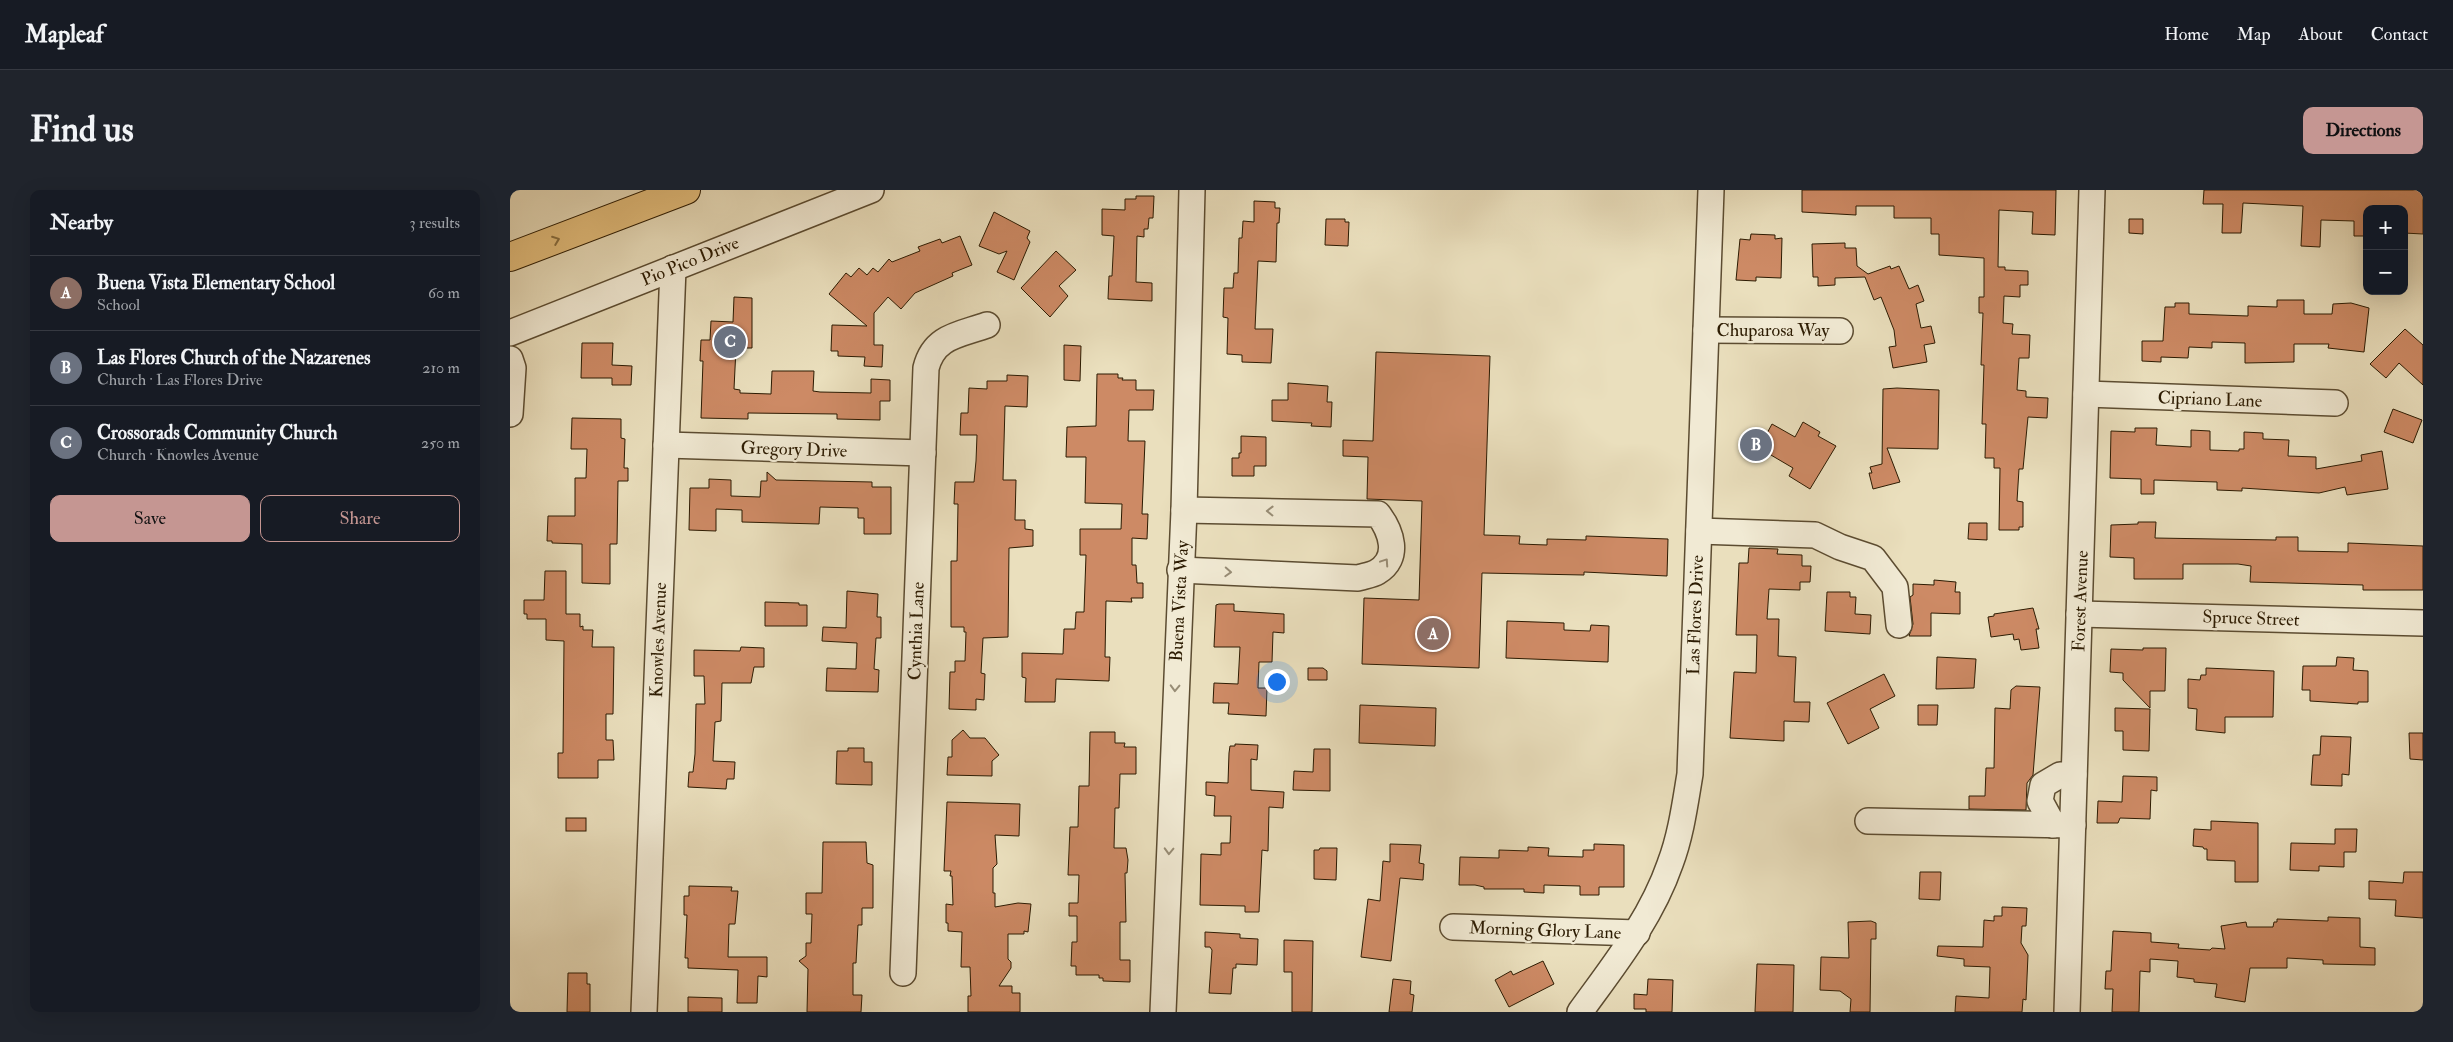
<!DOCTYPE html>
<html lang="en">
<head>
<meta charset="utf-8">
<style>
	:root { --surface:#171b24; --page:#20242c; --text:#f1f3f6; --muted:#9ea1a6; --line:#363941; --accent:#c59692 }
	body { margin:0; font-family:"IM FELL Double Pica",serif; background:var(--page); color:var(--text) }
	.controls { position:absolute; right:15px; top:15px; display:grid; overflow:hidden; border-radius:10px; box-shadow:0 5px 20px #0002 }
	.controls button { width:45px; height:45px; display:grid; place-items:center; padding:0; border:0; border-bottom:1px solid var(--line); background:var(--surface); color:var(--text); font:25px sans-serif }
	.you { position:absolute; left:766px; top:491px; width:18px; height:18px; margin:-12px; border:4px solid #fff; border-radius:50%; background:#1a73e8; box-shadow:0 0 0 8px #1a73e833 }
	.badge { display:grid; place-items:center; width:32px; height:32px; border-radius:50%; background:var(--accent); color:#fff; font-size:16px; font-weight:700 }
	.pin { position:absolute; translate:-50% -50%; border:2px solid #fff; box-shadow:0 1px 5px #0006 }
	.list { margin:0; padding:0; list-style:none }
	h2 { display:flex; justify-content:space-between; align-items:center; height:65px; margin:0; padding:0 20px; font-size:21px }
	h2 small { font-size:16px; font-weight:400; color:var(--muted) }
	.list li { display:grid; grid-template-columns:32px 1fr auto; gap:15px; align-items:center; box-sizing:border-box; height:75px; padding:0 20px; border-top:1px solid var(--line) }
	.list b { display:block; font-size:19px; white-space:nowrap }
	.list p { margin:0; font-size:16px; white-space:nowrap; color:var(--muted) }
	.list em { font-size:16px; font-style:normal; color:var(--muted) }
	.actions { display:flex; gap:10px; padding:15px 20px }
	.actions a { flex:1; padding:11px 0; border:1px solid var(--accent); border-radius:10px; text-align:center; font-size:18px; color:var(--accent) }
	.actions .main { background:var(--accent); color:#111 }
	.map { position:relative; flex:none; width:1913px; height:822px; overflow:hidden; border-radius:10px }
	header { display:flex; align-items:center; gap:30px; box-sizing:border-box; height:70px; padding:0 25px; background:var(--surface); border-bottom:1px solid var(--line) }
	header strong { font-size:24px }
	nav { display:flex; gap:28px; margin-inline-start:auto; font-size:18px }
	.intro { display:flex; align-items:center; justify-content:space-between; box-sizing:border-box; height:120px; padding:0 30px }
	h1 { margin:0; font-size:35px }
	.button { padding:12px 22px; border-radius:10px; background:var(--accent); color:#111; font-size:18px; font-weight:700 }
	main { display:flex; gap:30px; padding:0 30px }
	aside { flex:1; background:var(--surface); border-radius:10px; box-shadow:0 5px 20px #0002 }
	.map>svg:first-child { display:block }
	.building { fill:#cd8a65; stroke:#2c1b02 }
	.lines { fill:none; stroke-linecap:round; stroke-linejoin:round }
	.minor-casing { stroke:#5c4c31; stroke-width:28 }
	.highway-casing { stroke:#2c1b02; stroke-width:30 }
	.minor { stroke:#f1ead4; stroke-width:25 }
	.highway { stroke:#e5c07e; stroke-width:28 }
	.oneway { stroke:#886e40 }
	.oneway2 { stroke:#988d76 }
	.labels { text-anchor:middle; stroke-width:4.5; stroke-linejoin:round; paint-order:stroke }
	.street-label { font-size:18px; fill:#2c1b02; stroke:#f1ead4 }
</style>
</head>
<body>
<header>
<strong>Mapleaf</strong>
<nav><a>Home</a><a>Map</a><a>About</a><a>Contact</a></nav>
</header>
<div class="intro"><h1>Find us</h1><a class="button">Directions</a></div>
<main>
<aside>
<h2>Nearby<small>3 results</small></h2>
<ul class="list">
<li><span class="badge" style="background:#8d6e63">A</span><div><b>Buena Vista Elementary School</b><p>School</p></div><em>60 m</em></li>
<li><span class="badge" style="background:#6b7280">B</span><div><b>Las Flores Church of the Nazarenes</b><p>Church · Las Flores Drive</p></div><em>210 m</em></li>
<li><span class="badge" style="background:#6b7280">C</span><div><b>Crossorads Community Church</b><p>Church · Knowles Avenue</p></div><em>250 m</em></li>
</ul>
<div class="actions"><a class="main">Save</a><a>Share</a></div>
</aside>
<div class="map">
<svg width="1913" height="822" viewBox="0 0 1913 822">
	<rect width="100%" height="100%" fill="#eadfbd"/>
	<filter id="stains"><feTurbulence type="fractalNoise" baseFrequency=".004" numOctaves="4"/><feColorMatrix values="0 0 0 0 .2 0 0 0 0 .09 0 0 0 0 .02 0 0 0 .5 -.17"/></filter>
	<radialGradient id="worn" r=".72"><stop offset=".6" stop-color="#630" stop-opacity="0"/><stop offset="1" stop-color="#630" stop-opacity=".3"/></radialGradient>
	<g class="building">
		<polygon points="1292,0 1546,0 1545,45 1522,44 1523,22 1489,20 1488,77 1495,77 1495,80 1518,81 1518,95 1510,95 1510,107 1494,106 1493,133 1503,134 1502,144 1520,145 1519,168 1509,168 1507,200 1516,201 1516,207 1538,208 1537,228 1518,227 1513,279 1509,279 1507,311 1513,312 1513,337 1509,337 1509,340 1489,340 1490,278 1484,278 1484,268 1475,268 1476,234 1472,234 1474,175 1471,175 1473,123 1469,123 1469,107 1474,107 1474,68 1429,65 1429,44 1421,44 1421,28 1384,28 1384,16 1346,16 1346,25 1292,22"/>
		<polygon points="1694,0 1913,0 1913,44 1894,43 1894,19 1857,19 1857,46 1844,46 1844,31 1811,30 1810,57 1791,56 1793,16 1733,13 1731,43 1712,43 1713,14 1693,14"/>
		<polygon points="626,6 644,6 643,28 639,28 638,39 634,39 634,47 627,46 626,92 642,93 642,111 598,109 599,86 602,86 604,46 592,45 592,19 615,20 615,9 626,9"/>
		<polygon points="744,11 765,12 765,18 770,18 769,33 767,33 766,72 748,71 745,139 763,139 761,173 732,172 732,165 717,164 718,128 713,127 714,98 723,98 724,83 728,83 729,48 732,48 733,31 744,32"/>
		<polygon points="484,22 520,41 517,48 520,52 504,90 487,82 497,61 489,64 469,56"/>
		<polygon points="816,29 835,29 835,32 839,32 838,56 815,55"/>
		<polygon points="1619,29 1633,29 1633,44 1619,43"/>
		<polygon points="1241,44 1265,45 1265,49 1272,48 1271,88 1246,87 1246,91 1226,90 1230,49 1240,50"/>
		<polygon points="450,46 462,75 442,83 443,86 405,103 391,119 378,107 364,123 364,155 373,155 372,177 354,176 355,167 328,166 328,161 321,161 322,135 357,136 319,104 336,83 341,87 349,78 357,85 363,78 368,82 379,69 382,72 410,61 408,57 430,49 432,53"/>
		<polygon points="1335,53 1335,58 1346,58 1347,76 1358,84 1380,76 1381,79 1389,76 1399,99 1408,95 1414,111 1406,114 1411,138 1421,136 1425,153 1414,155 1417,172 1383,178 1379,157 1386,156 1384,140 1371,107 1364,110 1355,87 1325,88 1325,95 1308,96 1308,87 1303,87 1302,54"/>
		<polygon points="546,61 566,80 549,96 558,106 540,127 511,98"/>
		<polygon points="224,107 242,108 242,158 226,158 224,199 230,200 230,203 261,204 262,181 304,181 303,201 310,202 361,203 361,189 380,190 380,211 370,211 370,230 327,229 327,224 238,223 238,229 191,228 193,171 190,171 191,150 200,150 201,131 223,132"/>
		<polygon points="1767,110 1794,110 1794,124 1822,124 1823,114 1841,113 1859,118 1854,162 1818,158 1819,154 1784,154 1784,172 1735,173 1735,153 1702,152 1702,158 1679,157 1678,168 1651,167 1651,172 1632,171 1632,151 1653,151 1655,117 1665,117 1665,113 1679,113 1679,124 1738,126 1738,116 1767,117"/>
		<polygon points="1895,139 1913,155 1913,195 1889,173 1876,188 1860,174"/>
		<polygon points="72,153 103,153 102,175 122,176 121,195 102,195 102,188 71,188"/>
		<polygon points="554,155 571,156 570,191 554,190"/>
		<polygon points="866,162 980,166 974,345 1010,346 1009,354 1037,355 1037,349 1076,350 1076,346 1158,349 1157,386 1074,382 1074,385 972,383 969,478 852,474 854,408 909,410 912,311 857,309 858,267 833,266 833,250 863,251"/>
		<polygon points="587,184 608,184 608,188 613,188 612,190 626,190 626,200 644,200 643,220 619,220 618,251 635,251 632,324 638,324 637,349 622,348 622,375 626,375 627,393 633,393 633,408 621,408 622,412 596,411 595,467 600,467 599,491 546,489 545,512 515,512 516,488 512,487 512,463 553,464 554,439 565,439 566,422 574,422 576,365 570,365 570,339 611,339 612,314 575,313 576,267 556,267 557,237 586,236"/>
		<polygon points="497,185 518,186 517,217 495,216 493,290 506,290 505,330 515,330 515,339 523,340 523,356 499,358 498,447 473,448 471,483 475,484 474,510 466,509 466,520 439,519 440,482 445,482 445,471 455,471 456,442 454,442 454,437 441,437 441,371 447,371 448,314 444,314 445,292 464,292 466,271 467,245 450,245 451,223 458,223 459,198 477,199 477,191 497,191"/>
		<polygon points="778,193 818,196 817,212 822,212 821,237 801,236 802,233 762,231 762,210 778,210"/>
		<polygon points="1387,198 1429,200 1428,259 1377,258 1390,292 1363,299 1359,283 1362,283 1360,277 1372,274 1373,199"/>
		<polygon points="1883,219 1912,230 1903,253 1874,242"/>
		<polygon points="62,228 111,229 111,248 115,249 114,278 118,278 118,291 108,291 107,354 100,354 100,394 72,393 72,354 42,353 42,351 37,351 38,326 65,326 65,288 76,288 77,259 61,259"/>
		<polygon points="1293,232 1310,242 1308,246 1326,256 1300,299 1279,286 1283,278 1249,258 1262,234 1285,247"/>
		<polygon points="1625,238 1647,238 1646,255 1681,257 1681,240 1700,241 1700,260 1729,261 1729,259 1734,259 1734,242 1753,243 1753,249 1779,250 1778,266 1806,267 1806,279 1852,271 1851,265 1872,261 1878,299 1837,305 1835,297 1809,303 1732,298 1732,301 1707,300 1707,292 1644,290 1644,304 1631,304 1631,289 1600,288 1601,241 1625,242"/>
		<polygon points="731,246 756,247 756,276 744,276 744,286 722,286 722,268 729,268 729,263 731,263"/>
		<polygon points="257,282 266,290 362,292 362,297 381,297 381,344 354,344 354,328 348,328 348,318 310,317 309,334 232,332 232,320 206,319 206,341 179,340 180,298 199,298 199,289 221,290 221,306 250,307 251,291 257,291"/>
		<polygon points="1628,332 1646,332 1645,348 1766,350 1766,347 1788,347 1788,361 1838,362 1838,353 1913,356 1913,400 1853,400 1853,395 1740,392 1741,376 1728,374 1673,374 1673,389 1624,389 1624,368 1600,367 1601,335 1628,334"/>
		<polygon points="1459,333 1477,333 1477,350 1458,349"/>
		<polygon points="1239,358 1268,359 1267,364 1292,365 1292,376 1301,376 1300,392 1290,392 1290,400 1259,399 1257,429 1269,429 1268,466 1286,467 1284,512 1300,512 1299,532 1274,531 1274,551 1220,548 1224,482 1246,483 1247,445 1226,445 1229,373 1238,373"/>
		<polygon points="35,381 56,381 56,424 70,424 70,437 73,436 73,440 83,440 82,457 104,457 103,524 96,524 96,550 103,550 104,570 88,570 88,588 48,588 48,563 53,563 54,451 36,450 36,429 17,429 17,424 14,424 14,410 34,410"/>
		<polygon points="1424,390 1446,392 1445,402 1450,402 1450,424 1421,423 1421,446 1399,446 1403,434 1400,407 1403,405 1403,394 1424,395"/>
		<polygon points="337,401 368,404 367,427 371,427 371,448 366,448 364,479 369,480 368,502 316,501 317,478 346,479 347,453 312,451 313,437 336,438"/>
		<polygon points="1317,402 1340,402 1340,407 1346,407 1345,424 1361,425 1360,444 1315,441"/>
		<polygon points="255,412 289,413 289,415 297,415 297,436 255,436"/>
		<polygon points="709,414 724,414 724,421 774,424 774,443 763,442 762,472 749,472 748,498 757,498 756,526 718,524 719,513 703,513 704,493 728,494 730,457 704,457 706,415"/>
		<polygon points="1523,418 1529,439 1526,439 1529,458 1511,460 1509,449 1504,450 1503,444 1481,447 1478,427 1484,426 1484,424"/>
		<polygon points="997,431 1054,433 1054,440 1080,441 1081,435 1099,436 1098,472 996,468"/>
		<polygon points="231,457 254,458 254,477 244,477 241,493 212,493 211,531 205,532 203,571 225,572 224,589 217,589 216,599 178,597 179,582 183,582 185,564 186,514 195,514 194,486 184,486 184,460 230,461"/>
		<polygon points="1633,458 1656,458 1655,501 1640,501 1640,518 1613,490 1613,483 1600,482 1601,459 1633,460"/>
		<polygon points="1427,467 1466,469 1464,498 1426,499"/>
		<polygon points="1827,467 1844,468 1843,480 1858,481 1858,512 1848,512 1848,514 1800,511 1800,500 1792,500 1793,476 1826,476"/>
		<polygon points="798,478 813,478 817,481 817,490 798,490"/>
		<polygon points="1696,478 1764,481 1763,527 1715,527 1715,543 1686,540 1687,519 1678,518 1678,489 1690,490 1691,485 1696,485"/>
		<polygon points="1374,484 1385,506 1360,519 1369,538 1338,554 1317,513"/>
		<polygon points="1506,496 1530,497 1523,585 1517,593 1516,620 1459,619 1459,606 1475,606 1476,578 1484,578 1485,518 1500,519 1501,500"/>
		<polygon points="850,515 926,518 925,556 849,553"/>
		<polygon points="1408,515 1428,515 1427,535 1408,535"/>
		<polygon points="1605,518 1640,519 1639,561 1613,560 1613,541 1605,541"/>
		<polygon points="453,540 460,548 475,548 489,565 482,571 482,586 437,585 438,567 442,567 442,550"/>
		<polygon points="580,542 605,542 605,553 615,553 614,557 626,557 626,584 610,584 609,618 605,618 604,658 616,658 618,670 617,683 615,683 616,732 610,732 610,770 620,770 620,792 593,791 593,788 589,788 589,785 566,785 566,776 561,776 562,752 567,752 567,726 559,726 559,713 568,713 569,685 558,685 560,637 568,637 569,596 579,596"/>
		<polygon points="1899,543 1913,543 1913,570 1900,569"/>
		<polygon points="1811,546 1841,547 1839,585 1832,584 1832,596 1801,595 1803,565 1810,565"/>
		<polygon points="725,554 748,555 747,570 741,569 741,600 774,602 773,618 759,617 758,661 752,660 749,722 735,722 735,716 690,715 691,664 711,665 711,653 720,653 721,626 704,626 705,606 696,605 696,592 718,593 719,563 720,556 725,556"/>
		<polygon points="338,558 354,558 354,572 362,572 362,595 326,594 327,561 338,561"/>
		<polygon points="804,559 820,559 820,601 783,600 784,581 803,582"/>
		<polygon points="1613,586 1647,587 1647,601 1641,600 1640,629 1610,628 1608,633 1587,633 1588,611 1612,612"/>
		<polygon points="437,612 510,614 509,646 485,645 487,674 483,678 483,703 485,703 485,717 508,713 521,714 518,742 514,741 514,744 498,744 498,769 501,772 501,778 489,796 502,796 502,803 510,803 510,822 458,822 458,806 461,806 460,777 451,777 452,742 438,741 438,733 436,733 436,714 443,715 442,686 440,686 441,681 434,681"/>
		<rect x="56" y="628" width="20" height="13"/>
		<polygon points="1701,631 1748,633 1748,692 1725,692 1725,671 1697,670 1697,659 1694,659 1693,657 1683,656 1684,639 1701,640"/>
		<polygon points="1825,639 1847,639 1846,662 1834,662 1834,677 1809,676 1809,681 1780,680 1781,653 1825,654"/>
		<polygon points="313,652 356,652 357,673 363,675 363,718 352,718 352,735 348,735 346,773 343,773 343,805 352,805 351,822 297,822 298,779 289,771 296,766 296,753 301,753 302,724 296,724 296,703 312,703"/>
		<polygon points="880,654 911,655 909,673 914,674 913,690 890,688 881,771 851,767 858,709 870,711 873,671 880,672"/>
		<polygon points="1084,654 1114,655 1114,697 1089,697 1089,705 1070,705 1070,696 1034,695 1034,703 1014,702 1014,699 974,699 974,697 965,695 949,695 950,667 989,668 989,660 1018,661 1018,657 1039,658 1038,666 1073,667 1073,660 1084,660"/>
		<polygon points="810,658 827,658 826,690 804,689 804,660 809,660"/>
		<polygon points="1410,682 1431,682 1430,710 1409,709"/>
		<polygon points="1894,682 1913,682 1913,728 1885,726 1886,710 1859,709 1859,691 1893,693"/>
		<polygon points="179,696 222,697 221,701 228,701 225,734 219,734 218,767 257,767 257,787 248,786 247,813 227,813 228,780 178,778 178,768 175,768 177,725 174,725 174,706 179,706"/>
		<polygon points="1492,717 1517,718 1516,736 1512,736 1511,753 1518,765 1516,810 1513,809 1512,822 1445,822 1446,806 1479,808 1480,777 1454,776 1454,769 1427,766 1428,756 1473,757 1474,730 1484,731 1484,726 1492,726"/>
		<polygon points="1818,727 1850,728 1850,757 1865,758 1865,775 1813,774 1813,770 1777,768 1777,778 1740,778 1735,812 1705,807 1707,794 1684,792 1684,789 1667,787 1668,771 1640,769 1640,782 1630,781 1629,822 1602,822 1603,799 1595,799 1596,781 1601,781 1603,741 1641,743 1641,752 1669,754 1668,758 1700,760 1702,758 1715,759 1711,736 1736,732 1737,737 1763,737 1764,732 1767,732 1767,729 1818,731"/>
		<polygon points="1361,731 1366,733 1366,749 1361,749 1360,822 1340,822 1341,809 1330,801 1310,800 1311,767 1339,768 1338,732"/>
		<polygon points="695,742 730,744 730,748 748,749 747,775 726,774 726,778 723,778 721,804 699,803 702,760 700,757 695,757"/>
		<polygon points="774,750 803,751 802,822 782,822 782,782 774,782"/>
		<polygon points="1033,771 1044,794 999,817 985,790 1001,781 1003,785"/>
		<polygon points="1247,774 1284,775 1283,822 1245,822"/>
		<polygon points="58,783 77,783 77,794 80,794 80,822 57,822"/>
		<polygon points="883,789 901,791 900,804 904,805 902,822 879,822"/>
		<polygon points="1138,789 1163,790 1162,822 1136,822 1136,819 1124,819 1124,804 1137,805"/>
		<polygon points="178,807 212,808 212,822 178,822"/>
	</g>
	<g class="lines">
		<g class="minor-casing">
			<g id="minor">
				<polyline points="1196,140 1330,141"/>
				<polyline points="0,143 361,0"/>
				<polyline points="0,169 3,178 0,224"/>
				<polyline points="1576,204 1825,213"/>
				<polyline points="156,255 413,263"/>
				<polyline points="1189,341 1305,345 1330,357 1363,368 1385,397 1389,435"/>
				<path d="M670,380L848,388C854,386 862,385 867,382C891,368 881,341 868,324L674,320"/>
				<polyline points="1569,424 1913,433"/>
				<polyline points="1358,631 1563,635"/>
				<polyline points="1543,635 1530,611 1533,595 1550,585 1564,585"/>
				<polyline points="943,737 1127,743"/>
				<path d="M393,783L416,178C424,146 449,145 477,135"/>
				<polyline points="134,822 163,78"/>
				<polyline points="653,822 674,320 682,0"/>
				<path d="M1070,822C1104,775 1141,729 1160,674C1171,645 1175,614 1180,584L1201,0"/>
				<polyline points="1557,822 1582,0"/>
			</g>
		</g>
		<g class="highway-casing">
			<polyline id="highway" points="0,67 176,0"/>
		</g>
		<use href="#minor" class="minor"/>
		<use href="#highway" class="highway"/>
	</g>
	<defs><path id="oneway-chevron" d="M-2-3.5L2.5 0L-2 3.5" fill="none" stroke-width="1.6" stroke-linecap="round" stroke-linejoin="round" transform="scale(1.25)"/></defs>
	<use class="oneway" href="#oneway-chevron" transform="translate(46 50) rotate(-21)"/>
	<g class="oneway2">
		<use href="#oneway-chevron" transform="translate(760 321) rotate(-179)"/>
		<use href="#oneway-chevron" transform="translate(875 372) rotate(-56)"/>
		<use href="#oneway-chevron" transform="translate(718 382) rotate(3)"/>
		<use href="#oneway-chevron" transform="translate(665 498) rotate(92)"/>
		<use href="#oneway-chevron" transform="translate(659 661) rotate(92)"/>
	</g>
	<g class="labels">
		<g class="street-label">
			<text transform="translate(180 71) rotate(-22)" y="6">Pio Pico Drive</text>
			<text x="1263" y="146">Chuparosa Way</text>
			<text transform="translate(1700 209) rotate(2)" y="6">Cipriano Lane</text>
			<text transform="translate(284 259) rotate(2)" y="6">Gregory Drive</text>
			<text transform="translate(669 411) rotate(-87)" y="6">Buena Vista Way</text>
			<text transform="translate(1570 411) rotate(-88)" y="6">Forest Avenue</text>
			<text transform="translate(1185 425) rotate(-88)" y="6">Las Flores Drive</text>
			<text transform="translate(1741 428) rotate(2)" y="6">Spruce Street</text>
			<text transform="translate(406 441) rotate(-88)" y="6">Cynthia Lane</text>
			<text transform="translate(148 450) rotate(-88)" y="6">Knowles Avenue</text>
			<text transform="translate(1035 740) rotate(2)" y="6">Morning Glory Lane</text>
		</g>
	</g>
	<rect width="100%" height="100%" filter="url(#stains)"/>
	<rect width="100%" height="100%" fill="url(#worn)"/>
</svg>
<div class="controls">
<button>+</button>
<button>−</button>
</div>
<div class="you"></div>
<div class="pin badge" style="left:923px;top:444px;background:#8d6e63">A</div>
<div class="pin badge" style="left:1246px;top:255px;background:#6b7280">B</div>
<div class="pin badge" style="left:220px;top:152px;background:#6b7280">C</div>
</div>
</main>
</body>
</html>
